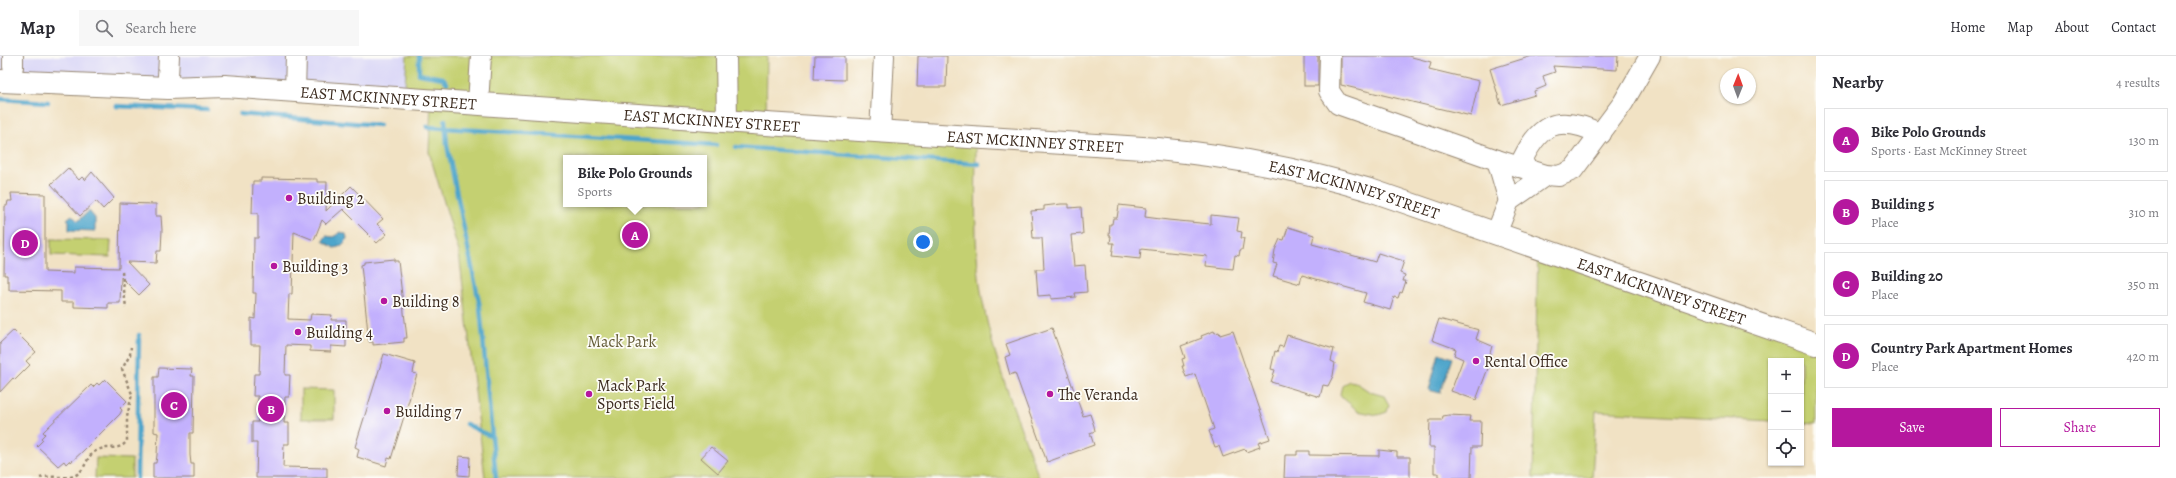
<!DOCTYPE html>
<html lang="en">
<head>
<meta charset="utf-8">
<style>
	:root { --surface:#fff; --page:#f7f7f7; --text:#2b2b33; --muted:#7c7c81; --line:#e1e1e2; --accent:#b5179e }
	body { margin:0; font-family:Alegreya,serif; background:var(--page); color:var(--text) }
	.controls { position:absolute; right:12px; bottom:12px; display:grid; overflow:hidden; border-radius:0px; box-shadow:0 1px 3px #0004 }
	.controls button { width:36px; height:36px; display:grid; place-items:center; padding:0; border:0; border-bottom:1px solid var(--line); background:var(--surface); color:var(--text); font:20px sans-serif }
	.compass { position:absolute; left:1720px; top:12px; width:36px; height:36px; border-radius:50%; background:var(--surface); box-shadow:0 1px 3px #0004; rotate:1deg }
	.you { position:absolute; left:923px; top:186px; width:14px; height:14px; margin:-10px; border:3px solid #fff; border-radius:50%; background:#1a73e8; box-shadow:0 0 0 6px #1a73e833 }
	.badge { display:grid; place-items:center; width:26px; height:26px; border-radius:50%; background:var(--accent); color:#fff; font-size:13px; font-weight:700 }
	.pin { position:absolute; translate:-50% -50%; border:2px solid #fff; box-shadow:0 1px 4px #0006 }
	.popup { position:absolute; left:563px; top:99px; width:144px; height:52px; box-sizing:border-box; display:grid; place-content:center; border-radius:0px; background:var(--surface); filter:drop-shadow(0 1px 3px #0005); font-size:13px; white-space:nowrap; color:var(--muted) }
	.popup b { font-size:15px; color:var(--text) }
	.popup::after { content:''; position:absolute; left:50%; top:100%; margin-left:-8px; border:8px solid transparent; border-top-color:var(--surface) }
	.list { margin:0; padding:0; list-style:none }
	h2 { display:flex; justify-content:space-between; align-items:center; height:52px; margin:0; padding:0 16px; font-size:17px }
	h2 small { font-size:13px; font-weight:400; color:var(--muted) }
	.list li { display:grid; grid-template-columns:26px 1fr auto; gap:12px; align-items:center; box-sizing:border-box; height:64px; margin:0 8px 8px; padding:0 8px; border:1px solid var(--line); border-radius:0px }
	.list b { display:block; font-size:15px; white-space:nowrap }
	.list p { margin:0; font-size:13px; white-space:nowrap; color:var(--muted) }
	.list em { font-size:13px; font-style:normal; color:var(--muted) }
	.actions { display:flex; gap:8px; padding:12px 16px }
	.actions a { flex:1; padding:9px 0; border:1px solid var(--accent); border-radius:0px; text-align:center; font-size:14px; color:var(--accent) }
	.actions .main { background:var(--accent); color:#fff }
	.icon { flex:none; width:22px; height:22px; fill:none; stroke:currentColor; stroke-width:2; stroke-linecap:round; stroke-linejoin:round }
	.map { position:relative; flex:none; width:1816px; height:422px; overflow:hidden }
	header { display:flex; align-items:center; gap:24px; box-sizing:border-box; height:56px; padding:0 20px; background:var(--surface); border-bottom:1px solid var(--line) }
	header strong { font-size:19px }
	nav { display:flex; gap:22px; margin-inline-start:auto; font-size:14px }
	.search { width:280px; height:36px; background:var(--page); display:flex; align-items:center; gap:10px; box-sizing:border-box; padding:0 14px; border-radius:0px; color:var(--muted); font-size:15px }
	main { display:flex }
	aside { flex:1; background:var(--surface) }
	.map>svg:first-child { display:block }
	.built { fill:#d9d6f7 }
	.green { fill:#c4d071; stroke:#807d48; fill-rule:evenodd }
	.water { fill:#4ea5cb; stroke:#446874 }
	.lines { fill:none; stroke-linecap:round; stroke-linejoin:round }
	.stream { stroke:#4ea5cb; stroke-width:4.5 }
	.building { fill:#c2b0fd }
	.minor-casing { stroke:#968671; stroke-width:22 }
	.major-casing { stroke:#968671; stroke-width:24 }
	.path { stroke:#968671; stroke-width:2.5; stroke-dasharray:3 3; stroke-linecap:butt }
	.minor { stroke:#fff; stroke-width:20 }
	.major { stroke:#fff; stroke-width:22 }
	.poi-dot { fill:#b5179e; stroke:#fdfcf7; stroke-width:1.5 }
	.labels { text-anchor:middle; stroke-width:3.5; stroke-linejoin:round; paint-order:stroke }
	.street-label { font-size:16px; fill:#3b2a1e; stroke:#fdfcf7 }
	.poi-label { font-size:16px; fill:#3b2a1e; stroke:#fdfcf7; text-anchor:start }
	.park-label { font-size:16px; fill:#645c37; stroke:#fdfcf7 }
</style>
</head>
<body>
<header>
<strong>Map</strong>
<div class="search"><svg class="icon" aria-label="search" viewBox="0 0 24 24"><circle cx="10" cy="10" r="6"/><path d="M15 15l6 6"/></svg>Search here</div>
<nav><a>Home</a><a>Map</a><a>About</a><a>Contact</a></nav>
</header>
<main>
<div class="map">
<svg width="1816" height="422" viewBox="0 0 1816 422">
	<rect width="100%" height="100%" fill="#fdfcf7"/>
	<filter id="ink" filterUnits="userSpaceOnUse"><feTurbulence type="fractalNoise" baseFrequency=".025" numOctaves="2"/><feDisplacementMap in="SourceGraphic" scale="8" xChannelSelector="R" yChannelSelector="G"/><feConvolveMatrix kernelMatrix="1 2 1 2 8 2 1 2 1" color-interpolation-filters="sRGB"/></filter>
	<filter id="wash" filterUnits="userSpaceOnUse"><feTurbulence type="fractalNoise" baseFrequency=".012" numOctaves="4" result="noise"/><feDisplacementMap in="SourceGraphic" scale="16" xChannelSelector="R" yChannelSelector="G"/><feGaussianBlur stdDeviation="0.9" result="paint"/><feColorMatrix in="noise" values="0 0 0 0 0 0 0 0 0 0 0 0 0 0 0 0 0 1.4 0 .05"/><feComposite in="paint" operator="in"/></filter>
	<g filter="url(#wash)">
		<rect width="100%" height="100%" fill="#f1e2c4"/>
		<polygon class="built" points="0,0 407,0 405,29 431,45 0,25"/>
		<g class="green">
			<path d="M407,0H767L766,68L976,81C976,125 974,169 978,212C985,285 1015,354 1039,422H485L459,196L429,96L431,45L405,29ZM566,102H704V148H566Z"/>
			<polygon points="51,183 111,184 110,201 51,199"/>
			<polygon points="1538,192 1816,288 1816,368 1801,367 1801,305 1771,305 1771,365 1596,355 1592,422 1533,422"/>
			<path d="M1349,325L1355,326L1370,336L1384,340L1389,349L1387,356L1378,359L1357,355C1351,347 1343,344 1340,338L1342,330Z"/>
			<polygon points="301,333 334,334 334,363 301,363"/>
			<polygon points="96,402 132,403 132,422 95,422"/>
		</g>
		<g class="water">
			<polygon points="89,155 95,162 95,175 69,174 69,165 67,163 72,159 78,165"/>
			<path d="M341,176L346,178L347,182C346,187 339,192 334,192L323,185L326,180L333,181Z"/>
			<polygon points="1439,297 1452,302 1440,337 1429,334"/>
		</g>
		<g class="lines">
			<g class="stream">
				<polyline points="419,0 419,18 443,22 447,27"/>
				<polyline points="0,43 48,46"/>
				<polyline points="116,50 207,54"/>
				<polyline points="240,58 379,69"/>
				<polyline points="445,64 447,89 480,251 496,422"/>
				<polyline points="427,71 716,89"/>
				<polyline points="736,91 979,108"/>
				<polyline points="466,368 492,381"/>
				<polyline points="137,422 139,279"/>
			</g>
		</g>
		<g id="blocks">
			<g class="building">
				<polygon points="815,0 845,0 845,24 814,23"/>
				<polygon points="918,0 947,0 946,31 917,31"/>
				<rect x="1304" y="0" width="14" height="30"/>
				<polygon points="1341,0 1408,0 1431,6 1429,13 1479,25 1471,60 1341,29"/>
				<polygon points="1532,0 1618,0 1617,14 1553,10 1555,16 1543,20 1546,30 1534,35 1535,39 1501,49 1490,13"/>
				<polygon points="68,112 79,124 82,121 85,124 92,116 114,142 103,153 96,145 80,160 51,128"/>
				<polygon points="261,122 317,123 317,126 327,126 326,155 351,130 383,163 377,168 387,178 377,187 343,153 326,168 322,164 314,184 294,176 292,238 289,238 288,263 310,264 311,258 332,259 331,264 346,264 346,291 331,290 331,296 310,295 310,290 286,289 285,319 290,319 289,341 285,341 284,367 289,367 289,388 284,388 283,411 327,412 327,422 256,422 257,387 252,387 252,366 258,366 258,340 253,340 254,318 259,318 260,289 251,289 251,262 255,263 256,237 253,237 254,182 258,182 258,157 252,157 253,125 261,125"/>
				<polygon points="11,137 45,138 45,216 74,217 74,211 119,212 120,147 156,148 156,160 161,160 162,174 161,195 157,195 156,207 127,206 149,229 139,239 121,221 120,247 108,247 108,252 74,251 74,246 61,246 61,235 9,234 9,225 7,225 7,219 4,219 5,150 7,150 8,145 12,145"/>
				<polygon points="1061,148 1069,148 1069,152 1081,151 1083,178 1071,179 1074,210 1085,209 1087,236 1075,237 1076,241 1051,243 1051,239 1038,240 1036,213 1044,213 1042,182 1033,182 1031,155 1044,154 1044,150"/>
				<polygon points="1119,149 1146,152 1145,161 1168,164 1211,168 1211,159 1239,162 1237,175 1242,176 1241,182 1244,182 1242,194 1240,194 1239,200 1235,199 1233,213 1206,210 1207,200 1169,196 1141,193 1140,203 1112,200 1114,187 1110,187 1111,180 1109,180 1110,168 1112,168 1113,162 1117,162"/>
				<polygon points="1288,171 1314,179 1312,188 1334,194 1375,206 1378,197 1404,205 1400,217 1405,219 1403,225 1406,225 1402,237 1400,236 1398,242 1394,241 1390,254 1363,246 1366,237 1302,219 1300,228 1273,220 1277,208 1273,207 1275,194 1280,183 1284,184"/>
				<polygon points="394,203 394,205 398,205 407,282 404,282 404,286 373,289 373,286 369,286 361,209 364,208 364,206"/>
				<polygon points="1439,263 1479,274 1476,283 1492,290 1489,301 1491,301 1490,307 1476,344 1451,335 1463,303 1454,299 1456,293 1432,284"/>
				<polygon points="1052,272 1083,360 1090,358 1094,370 1095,375 1090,377 1094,389 1047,406 1015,317 1010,319 1005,301 1010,299 1006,288"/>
				<polygon points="14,274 36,296 26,305 30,309 15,324 13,322 0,336 0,287"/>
				<polygon points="1214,275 1215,277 1219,276 1220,279 1233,275 1270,383 1258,387 1260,391 1246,396 1245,393 1223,401 1219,390 1215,391 1209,375 1214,373 1195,318 1186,321 1182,310 1184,310 1182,303 1185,302 1181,290 1202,282 1201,280"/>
				<polygon points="1287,279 1334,293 1331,305 1335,307 1333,320 1328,330 1323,329 1320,341 1271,326 1275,314 1271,313 1275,295 1277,296 1279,290 1283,291"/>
				<polygon points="384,298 415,307 413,317 417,318 391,403 388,402 386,410 357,401 359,393 355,391"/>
				<polygon points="159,312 192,313 191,320 194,320 193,377 190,377 190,399 191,408 194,408 194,422 153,422 153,407 156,407 157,399 158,377 154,376 154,321 158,321"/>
				<polygon points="105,323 127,345 120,352 122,354 120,358 83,395 71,406 70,404 66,408 64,405 58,410 37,390 43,384 41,382 45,378 43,376 91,329 93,331 97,327 99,329"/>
				<polygon points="1449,359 1470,360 1469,365 1481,365 1480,391 1472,391 1471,422 1438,422 1438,417 1434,417 1434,391 1429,391 1430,364 1442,364 1443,360"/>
				<polygon points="711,391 728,405 718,417 701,402"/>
				<polygon points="1379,394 1397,396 1397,401 1410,401 1410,422 1284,422 1285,399 1297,399 1297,395 1309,395 1309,399 1379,400"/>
				<polygon points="459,400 470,401 469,420 458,419"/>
			</g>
		</g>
	</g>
	<g filter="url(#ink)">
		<use href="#blocks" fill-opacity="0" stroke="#968671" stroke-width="1"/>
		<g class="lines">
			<g class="minor-casing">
				<g id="minor">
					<polyline points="726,0 727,65"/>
					<polyline points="1330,0 1329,35 1338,48 1497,104 1546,119 1559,120 1573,114 1623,47 1650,0"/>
					<polyline points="13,11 13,0"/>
					<polyline points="168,21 169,0"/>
					<polyline points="295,35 296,0"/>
					<polyline points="478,48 481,0"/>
					<polyline points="880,76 884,0"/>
					<polyline points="1497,104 1509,145"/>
					<path d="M1519,111C1538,68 1556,57 1601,78"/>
					<polyline points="1496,178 1509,145 1546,119"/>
				</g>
			</g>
			<g class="major-casing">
				<g id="major">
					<path id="s1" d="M0,25L168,32L225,30L766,68L1158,93C1232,100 1299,113 1370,134L1816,288"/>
				</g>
			</g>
			<g class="path">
				<polyline points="122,216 126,252"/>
				<path d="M40,422C47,419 61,422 70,421C88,417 84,399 98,394C108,389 119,396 127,385V361L132,338L122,313L130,299L131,291"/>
			</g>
			<use href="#minor" class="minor"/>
			<use href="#major" class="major"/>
		</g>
	</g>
	<g class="poi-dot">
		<circle cx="289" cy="142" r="4"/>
		<circle cx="274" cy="210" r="4"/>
		<circle cx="384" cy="245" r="4"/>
		<circle cx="298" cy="276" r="4"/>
		<circle cx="1476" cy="305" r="4"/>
		<circle cx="589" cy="338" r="4"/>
		<circle cx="1050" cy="338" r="4"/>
		<circle cx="387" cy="355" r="4"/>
	</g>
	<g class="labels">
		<g class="street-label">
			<text dy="6" stroke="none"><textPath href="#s1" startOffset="389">EAST MCKINNEY STREET</textPath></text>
			<text dy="6" stroke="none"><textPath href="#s1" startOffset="713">EAST MCKINNEY STREET</textPath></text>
			<text dy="6" stroke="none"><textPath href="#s1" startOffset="1037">EAST MCKINNEY STREET</textPath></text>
			<text dy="6" stroke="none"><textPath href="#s1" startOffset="1361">EAST MCKINNEY STREET</textPath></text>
			<text dy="6" stroke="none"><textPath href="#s1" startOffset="1685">EAST MCKINNEY STREET</textPath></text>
		</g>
		<g class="poi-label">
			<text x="297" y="148">Building 2</text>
			<text x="282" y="216">Building 3</text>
			<text x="392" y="251">Building 8</text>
			<text x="306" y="282">Building 4</text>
			<text x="1484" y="311">Rental Office</text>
			<text x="597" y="335">Mack Park<tspan x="597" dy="18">Sports Field</tspan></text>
			<text x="1058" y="344">The Veranda</text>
			<text x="395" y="361">Building 7</text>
		</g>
		<g class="park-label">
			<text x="622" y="291">Mack Park</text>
		</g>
	</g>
</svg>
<div class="controls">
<button>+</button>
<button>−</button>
<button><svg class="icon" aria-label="locate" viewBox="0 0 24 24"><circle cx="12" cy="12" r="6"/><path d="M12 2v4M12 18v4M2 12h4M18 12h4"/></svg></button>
</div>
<svg class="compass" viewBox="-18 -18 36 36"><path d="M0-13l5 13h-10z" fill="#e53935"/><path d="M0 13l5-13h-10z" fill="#7c7c81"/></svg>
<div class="you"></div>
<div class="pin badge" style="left:635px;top:179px">A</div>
<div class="popup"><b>Bike Polo Grounds</b>Sports</div>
<div class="pin badge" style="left:271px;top:353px">B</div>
<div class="pin badge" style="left:174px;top:349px">C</div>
<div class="pin badge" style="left:25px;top:187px">D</div>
</div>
<aside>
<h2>Nearby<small>4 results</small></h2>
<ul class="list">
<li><span class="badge">A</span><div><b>Bike Polo Grounds</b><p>Sports · East McKinney Street</p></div><em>130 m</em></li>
<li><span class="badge">B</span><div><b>Building 5</b><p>Place</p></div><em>310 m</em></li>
<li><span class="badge">C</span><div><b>Building 20</b><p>Place</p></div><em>350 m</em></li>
<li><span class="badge">D</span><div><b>Country Park Apartment Homes</b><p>Place</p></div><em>420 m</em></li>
</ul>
<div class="actions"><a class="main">Save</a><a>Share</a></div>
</aside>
</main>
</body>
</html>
